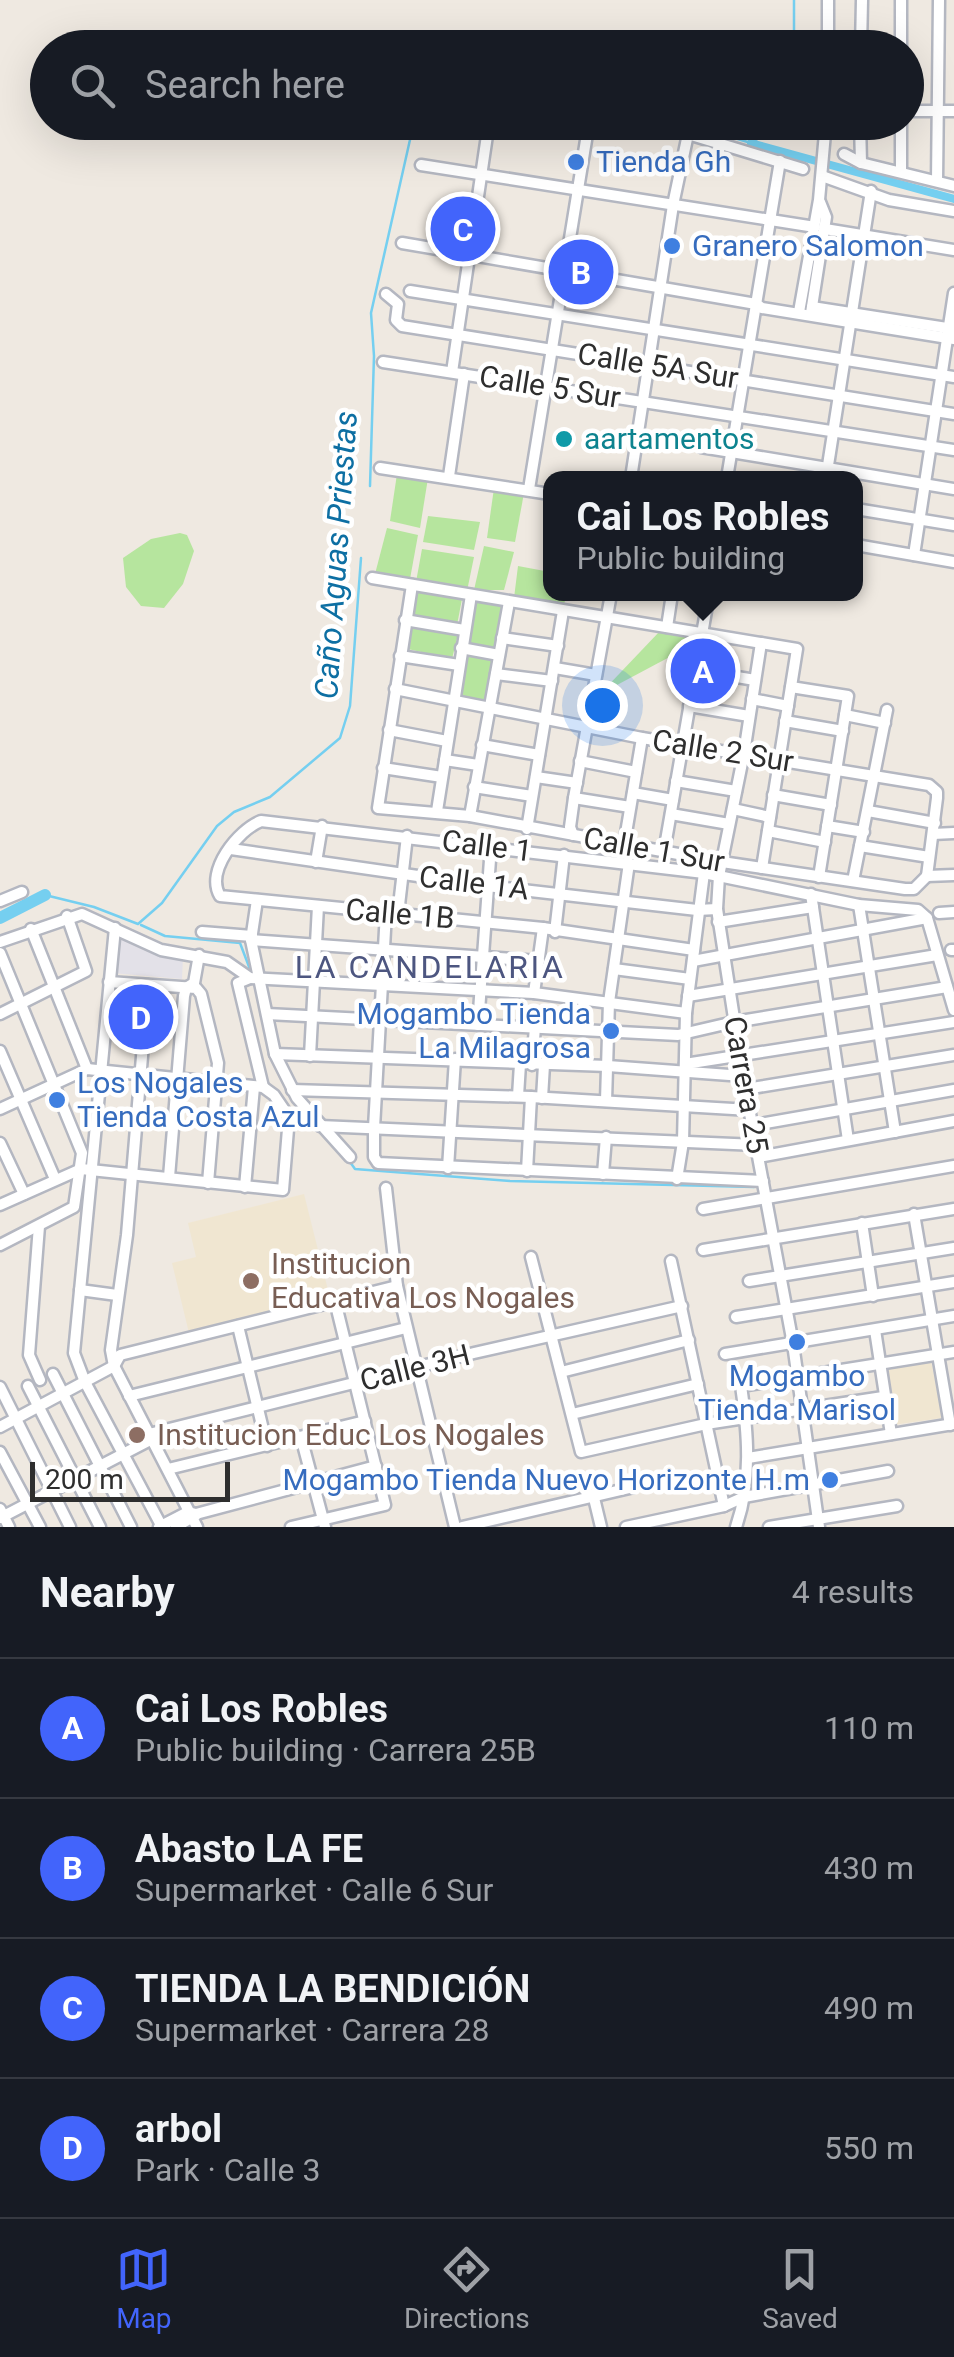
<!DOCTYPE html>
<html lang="en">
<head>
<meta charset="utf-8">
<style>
	:root { --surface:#171b24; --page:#20242c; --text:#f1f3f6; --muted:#9ea1a6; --line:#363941; --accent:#4264fb }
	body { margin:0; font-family:Roboto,sans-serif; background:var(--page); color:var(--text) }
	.scale { position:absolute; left:30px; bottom:25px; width:200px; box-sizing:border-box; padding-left:10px; border:5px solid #2e2e2e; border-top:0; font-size:28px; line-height:35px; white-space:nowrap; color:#2e2e2e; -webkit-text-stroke:8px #fff; paint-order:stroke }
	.you { position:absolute; left:602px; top:705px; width:35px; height:35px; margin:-25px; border:8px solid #fff; border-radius:50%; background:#1a73e8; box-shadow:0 0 0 15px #1a73e833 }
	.badge { display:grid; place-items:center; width:65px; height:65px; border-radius:50%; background:var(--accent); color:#fff; font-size:32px; font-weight:700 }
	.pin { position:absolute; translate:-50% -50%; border:5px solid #fff; box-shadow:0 2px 10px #0006 }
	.popup { position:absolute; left:543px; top:471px; width:320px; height:130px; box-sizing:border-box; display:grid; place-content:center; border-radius:20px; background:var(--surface); filter:drop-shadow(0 2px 8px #0005); font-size:32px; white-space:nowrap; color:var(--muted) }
	.popup b { font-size:38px; color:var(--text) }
	.popup::after { content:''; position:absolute; left:50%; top:100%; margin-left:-20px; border:20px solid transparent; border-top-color:var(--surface) }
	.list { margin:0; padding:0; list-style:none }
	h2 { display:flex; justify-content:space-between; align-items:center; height:130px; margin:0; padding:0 40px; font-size:42px }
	h2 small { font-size:32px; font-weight:400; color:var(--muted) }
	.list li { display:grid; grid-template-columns:65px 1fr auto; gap:30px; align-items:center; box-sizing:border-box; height:140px; padding:0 40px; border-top:2px solid var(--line) }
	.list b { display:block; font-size:38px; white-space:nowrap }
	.list p { margin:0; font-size:32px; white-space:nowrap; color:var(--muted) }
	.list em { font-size:32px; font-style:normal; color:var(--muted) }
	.icon { flex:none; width:55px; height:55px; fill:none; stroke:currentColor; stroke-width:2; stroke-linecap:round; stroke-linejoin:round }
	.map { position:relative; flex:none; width:954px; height:1527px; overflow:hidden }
	.search { position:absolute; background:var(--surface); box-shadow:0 10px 40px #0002; left:30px; right:30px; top:30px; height:110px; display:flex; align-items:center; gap:25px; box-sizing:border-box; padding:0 35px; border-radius:55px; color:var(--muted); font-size:38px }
	.sheet { height:690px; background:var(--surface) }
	nav { display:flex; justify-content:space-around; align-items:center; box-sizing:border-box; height:140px; border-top:2px solid var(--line); background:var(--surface); font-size:28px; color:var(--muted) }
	nav a { display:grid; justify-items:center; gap:5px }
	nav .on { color:var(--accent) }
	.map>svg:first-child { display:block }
	.industrial { fill:#e3e1e8 }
	.education { fill:#f0e6d1 }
	.green { fill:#b6e59e }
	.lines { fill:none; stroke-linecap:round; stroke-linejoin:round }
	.stream { stroke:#75cff0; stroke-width:2.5 }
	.canal { stroke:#75cff0; stroke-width:8 }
	.river { stroke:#75cff0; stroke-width:12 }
	.minor-casing { stroke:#b4b7c1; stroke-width:15 }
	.minor { stroke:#fff; stroke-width:10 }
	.shop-dot { fill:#3f7fe0; stroke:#fff; stroke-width:4 }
	.culture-dot { fill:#0f9aa8; stroke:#fff; stroke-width:4 }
	.education-dot { fill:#8d6e63; stroke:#fff; stroke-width:4 }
	.labels { text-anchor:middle; stroke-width:9; stroke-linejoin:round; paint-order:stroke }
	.shop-label { font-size:30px; fill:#366cbe; stroke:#fff; text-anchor:start }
	.street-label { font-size:30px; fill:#2e2e2e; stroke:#fff }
	.culture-label { font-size:30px; fill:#0d838f; stroke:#fff; text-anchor:start }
	.education-label { font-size:30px; fill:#785e54; stroke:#fff; text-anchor:start }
	.water-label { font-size:32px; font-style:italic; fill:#0d6fa3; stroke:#fff }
	.neighbourhood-label { font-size:32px; letter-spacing:2.5px; fill:#4d5680; stroke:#fff }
</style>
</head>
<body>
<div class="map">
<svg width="954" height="1527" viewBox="0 0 954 1527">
	<rect width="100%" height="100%" fill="#efe9e1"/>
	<polygon class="industrial" points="119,936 183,957 182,979 113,973"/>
	<g class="education">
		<polygon points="304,1194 330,1298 189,1333 172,1263 196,1257 188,1223"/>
		<polygon points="931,1361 942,1418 892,1425 884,1368"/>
	</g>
	<g class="green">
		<polygon points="397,474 428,478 420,528 390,521"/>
		<polygon points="494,488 524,493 515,542 487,538"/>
		<polygon points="428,516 480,522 474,550 423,542"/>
		<polygon points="387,528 418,535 410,579 375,574"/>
		<polygon points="180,533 187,535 194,551 183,584 164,608 141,606 126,587 123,558 151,539"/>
		<polygon points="484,546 514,552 504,590 474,590"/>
		<polygon points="422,549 474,557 467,591 416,582"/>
		<polygon points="518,566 550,572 550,594 566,594 564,606 514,598"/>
		<polygon points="415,590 462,599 457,625 411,617"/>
		<polygon points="473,600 504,607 496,649 464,646"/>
		<polygon points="409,625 458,634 452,659 408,649"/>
		<polygon points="660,631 696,637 694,644 600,694"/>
		<polygon points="463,653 494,659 484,702 454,698"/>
	</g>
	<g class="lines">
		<g class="stream">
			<polyline points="794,48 794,0"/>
			<polyline points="681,122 751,143 784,122"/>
			<polyline points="370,486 374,356 371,313 414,122"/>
			<polyline points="45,895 94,907 138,924 162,903 217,826 234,812 270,797 340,738 350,706 361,558"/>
			<polyline points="141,925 165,936 240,943 251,972"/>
			<polyline points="350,1162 355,1169 510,1181 754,1187"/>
		</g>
		<polyline class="canal" points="751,143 954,199"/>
		<polyline class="river" points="0,918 45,895"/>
		<g class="minor-casing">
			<g id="minor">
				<polyline points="828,48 828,0"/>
				<polyline points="861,48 862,0"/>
				<polyline points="901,48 901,0"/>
				<polyline points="906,111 954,111"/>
				<polyline points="634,122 688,134 803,169"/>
				<polyline points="860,122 861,163"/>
				<polyline points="901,122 901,171"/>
				<polyline points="844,154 861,163 954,186"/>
				<polyline points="421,165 815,227"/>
				<polyline points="822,176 889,200 954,211"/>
				<polyline points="937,181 939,0"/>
				<polyline points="825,229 954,250"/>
				<polyline points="402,243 756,304 762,308 954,339"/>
				<polyline points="410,291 954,377"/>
				<polyline points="386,294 398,304 396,320 402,326 954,414"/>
				<polyline points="812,307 954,329"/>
				<polyline points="799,312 819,200 826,122"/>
				<polyline points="811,313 826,217 820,202"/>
				<polyline points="383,362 954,450"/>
				<polyline points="452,372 489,122"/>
				<polyline points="701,447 954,489"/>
				<polyline points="380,468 550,494"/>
				<polyline points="449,476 464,374"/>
				<polyline points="631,478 673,205 688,134"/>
				<polyline points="727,478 780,161"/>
				<polyline points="826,478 871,191"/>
				<polyline points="529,489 589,122"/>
				<polyline points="856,509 954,525"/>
				<polyline points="856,545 954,562"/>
				<polyline points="914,555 954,293"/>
				<polyline points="372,578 797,649 762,868"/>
				<polyline points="412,585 378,808 470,816 722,862 905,889 914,889 927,876"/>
				<polyline points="405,620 464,630"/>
				<polyline points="667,627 672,594"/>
				<polyline points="502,638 558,646"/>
				<polyline points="761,643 744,753 719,876 717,909 743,1076 793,1344 819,1527"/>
				<polyline points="461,648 499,655"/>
				<polyline points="400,656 459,665"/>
				<polyline points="555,668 596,675"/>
				<polyline points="695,670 755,680"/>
				<polyline points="496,674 552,681"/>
				<polyline points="791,687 848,696 819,877"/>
				<polyline points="395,689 642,738 929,785 937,792 937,798 927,876"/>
				<polyline points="752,699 788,706"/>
				<polyline points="689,706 749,716"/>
				<polyline points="845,715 885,723"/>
				<polyline points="785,721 843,731"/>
				<polyline points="389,730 447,741"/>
				<polyline points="482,745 539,755"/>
				<polyline points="445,760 478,765"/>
				<polyline points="580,761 636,772"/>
				<polyline points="383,768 442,777"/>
				<polyline points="536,777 577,783"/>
				<polyline points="676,781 736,791"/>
				<polyline points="474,787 532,796"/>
				<polyline points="633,793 673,800"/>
				<polyline points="773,795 831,805"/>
				<polyline points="574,798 630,807"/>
				<polyline points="733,809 770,817"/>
				<polyline points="437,811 471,595"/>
				<polyline points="868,811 935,823"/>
				<polyline points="671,814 729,824"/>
				<polyline points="470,816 509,602"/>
				<polyline points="827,826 864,832"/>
				<polyline points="527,829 563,611"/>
				<polyline points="768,831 825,842"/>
				<polyline points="933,834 954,833"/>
				<polyline points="573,835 570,827 574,798 611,594"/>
				<polyline points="624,845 642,738"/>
				<polyline points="860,846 929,857"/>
				<polyline points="231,849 487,886 697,910 717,909"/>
				<polyline points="664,852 709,594"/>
				<polyline points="316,862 322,826"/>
				<polyline points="927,876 954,875"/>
				<polyline points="853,881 887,710"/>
				<polyline points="811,894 848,1140"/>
				<polyline points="257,900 251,940 275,1054 297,1098 350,1157"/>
				<polyline points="0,901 22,892"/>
				<polyline points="859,905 895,1132"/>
				<polyline points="386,912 374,1128 374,1157 378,1163 763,1181"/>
				<polyline points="939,913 954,912"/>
				<polyline points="398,914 407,836"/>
				<polyline points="718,922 813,907"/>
				<polyline points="115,928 74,1353 85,1382 162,1527"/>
				<polyline points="31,929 87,1069"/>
				<polyline points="202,932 252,936"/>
				<polyline points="555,932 564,855"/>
				<polyline points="251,940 539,961"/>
				<polyline points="0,942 82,914 161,950 227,962 250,978 534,993 686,1013"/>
				<path d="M694,950L543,928L220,896C205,871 238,830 261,821L704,873L859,905L918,910L927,918L954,1010"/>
				<polyline points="951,950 954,950"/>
				<polyline points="0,953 82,1153 74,1207 0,1245"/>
				<polyline points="693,961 927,918"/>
				<polyline points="614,969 690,979"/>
				<polyline points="250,978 238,983 263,1087"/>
				<polyline points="109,982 196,988 201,994 218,1063 208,1183"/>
				<polyline points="148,985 127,1235 111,1350 114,1366 197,1527"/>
				<polyline points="534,993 543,928"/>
				<polyline points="688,996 937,955"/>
				<polyline points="0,1014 86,971 67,916"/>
				<polyline points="267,1014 678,1035 734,1022 947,987"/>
				<polyline points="478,1025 491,846"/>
				<polyline points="0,1051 55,1179"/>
				<polyline points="275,1054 608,1066 743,1076"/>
				<polyline points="310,1056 318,906"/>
				<polyline points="685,1064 954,1022"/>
				<polyline points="532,1065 535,1027"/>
				<polyline points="746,1089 954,1055"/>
				<polyline points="292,1090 531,1097 750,1110"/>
				<polyline points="518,1096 520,1064"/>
				<polyline points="542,1098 544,1065"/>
				<polyline points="606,1101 609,1002 629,863"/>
				<polyline points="0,1109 87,1069 263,1087 274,1095 289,1117 283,1190 81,1169 0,1205"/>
				<polyline points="754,1125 954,1090"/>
				<polyline points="320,1126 757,1145"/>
				<polyline points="0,1143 24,1194"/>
				<polyline points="759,1157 954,1121"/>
				<polyline points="448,1168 455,1059"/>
				<polyline points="527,1171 531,1097"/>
				<polyline points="603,1174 606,1137"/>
				<polyline points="169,1177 184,996 186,988 194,983 199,955"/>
				<polyline points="677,1179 683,1142 686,1013 704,873"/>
				<polyline points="245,1187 254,1087"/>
				<polyline points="386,1188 397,1286 455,1527"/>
				<polyline points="703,1209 954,1166"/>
				<polyline points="914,1214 950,1425"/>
				<polyline points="862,1223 873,1296"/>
				<polyline points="39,1226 29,1355 40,1380"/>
				<polyline points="703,1250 954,1209"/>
				<polyline points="531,1257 581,1452 706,1424 883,1397"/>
				<polyline points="671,1261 724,1506"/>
				<polyline points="749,1281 954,1248"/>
				<polyline points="80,1290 117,1295"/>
				<polyline points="736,1317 954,1282"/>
				<polyline points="238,1326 267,1446"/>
				<polyline points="875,1330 891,1434"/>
				<polyline points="725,1354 954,1316"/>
				<polyline points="561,1372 689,1340"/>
				<polyline points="53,1374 131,1527"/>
				<polyline points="28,1386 100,1527"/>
				<polyline points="0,1387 70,1527"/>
				<polyline points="129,1396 406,1328"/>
				<polyline points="572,1414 698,1384"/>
				<polyline points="0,1427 114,1366 120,1355 397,1286"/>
				<polyline points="149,1434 474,1353 682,1306"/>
				<polyline points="301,1437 325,1527"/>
				<polyline points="0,1452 40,1527"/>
				<polyline points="748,1458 953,1424"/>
				<polyline points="168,1469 365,1421"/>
				<polyline points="593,1494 601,1527"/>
				<polyline points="0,1509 9,1527"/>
				<polyline points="0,1518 152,1439"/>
				<polyline points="159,1527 188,1512 196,1514 376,1466"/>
				<polyline points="176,1527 196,1515"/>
				<polyline points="291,1527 385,1505 335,1301"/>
				<polyline points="462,1527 634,1487"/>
				<polyline points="626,1527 724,1506 744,1497 888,1471"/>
				<path d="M736,1527C752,1481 748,1433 741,1386L954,1352"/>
				<polyline points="769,1527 897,1506"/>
			</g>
		</g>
		<use href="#minor" class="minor"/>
	</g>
	<g class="shop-dot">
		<circle cx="576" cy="162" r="10"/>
		<circle cx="672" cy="246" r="10"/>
		<circle cx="611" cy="1031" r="10"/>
		<circle cx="57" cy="1100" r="10"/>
		<circle cx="797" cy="1342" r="10"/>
		<circle cx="830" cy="1480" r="10"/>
	</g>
	<circle class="culture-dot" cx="564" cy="439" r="10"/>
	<g class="education-dot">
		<circle cx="251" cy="1281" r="10"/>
		<circle cx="137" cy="1435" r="10"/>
	</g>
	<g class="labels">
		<g class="shop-label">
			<text x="596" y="172">Tienda Gh</text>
			<text x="692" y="256">Granero Salomon</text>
			<text x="591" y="1024" text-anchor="end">Mogambo Tienda<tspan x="591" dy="34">La Milagrosa</tspan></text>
			<text x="77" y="1093">Los Nogales<tspan x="77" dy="34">Tienda Costa Azul</tspan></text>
			<text x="797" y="1386" text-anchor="middle">Mogambo<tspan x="797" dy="34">Tienda Marisol</tspan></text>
			<text x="810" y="1490" text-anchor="end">Mogambo Tienda Nuevo Horizonte H.m</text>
		</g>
		<g class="street-label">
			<text transform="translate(658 366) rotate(9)" y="10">Calle 5A Sur</text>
			<text transform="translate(550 387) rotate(9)" y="10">Calle 5 Sur</text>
			<text transform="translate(723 751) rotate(9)" y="10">Calle 2 Sur</text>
			<text transform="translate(487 846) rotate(7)" y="10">Calle 1</text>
			<text transform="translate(654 850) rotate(10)" y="10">Calle 1 Sur</text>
			<text transform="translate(474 883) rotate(7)" y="10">Calle 1A</text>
			<text transform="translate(400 914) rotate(5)" y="10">Calle 1B</text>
			<text transform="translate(746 1085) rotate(80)" y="10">Carrera 25</text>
			<text transform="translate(415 1368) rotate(-14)" y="10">Calle 3H</text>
		</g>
		<g class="culture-label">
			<text x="584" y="449">aartamentos</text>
		</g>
		<g class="education-label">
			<text x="271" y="1274">Institucion<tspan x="271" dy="34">Educativa Los Nogales</tspan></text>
			<text x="157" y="1445">Institucion Educ Los Nogales</text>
		</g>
		<g class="water-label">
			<text transform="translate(336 555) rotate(-86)" y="11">Caño Aguas Priestas</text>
		</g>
		<g class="neighbourhood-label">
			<text x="430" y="978">LA CANDELARIA</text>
		</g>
	</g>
</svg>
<div class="scale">200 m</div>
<div class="you"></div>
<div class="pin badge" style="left:703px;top:671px">A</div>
<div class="popup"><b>Cai Los Robles</b>Public building</div>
<div class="pin badge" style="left:581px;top:272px">B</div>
<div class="pin badge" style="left:463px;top:229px">C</div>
<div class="pin badge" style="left:141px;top:1017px">D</div>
<div class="search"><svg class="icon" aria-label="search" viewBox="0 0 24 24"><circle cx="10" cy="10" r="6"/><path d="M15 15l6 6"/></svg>Search here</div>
</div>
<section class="sheet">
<h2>Nearby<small>4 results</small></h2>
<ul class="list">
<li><span class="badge">A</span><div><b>Cai Los Robles</b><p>Public building · Carrera 25B</p></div><em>110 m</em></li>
<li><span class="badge">B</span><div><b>Abasto LA FE</b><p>Supermarket · Calle 6 Sur</p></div><em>430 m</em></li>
<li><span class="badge">C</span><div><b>TIENDA LA BENDICIÓN</b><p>Supermarket · Carrera 28</p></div><em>490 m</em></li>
<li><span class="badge">D</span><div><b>arbol</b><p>Park · Calle 3</p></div><em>550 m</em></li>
</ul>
</section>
<nav>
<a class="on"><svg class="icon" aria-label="map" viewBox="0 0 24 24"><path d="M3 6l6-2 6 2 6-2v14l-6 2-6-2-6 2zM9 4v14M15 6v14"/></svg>Map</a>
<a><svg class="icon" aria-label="directions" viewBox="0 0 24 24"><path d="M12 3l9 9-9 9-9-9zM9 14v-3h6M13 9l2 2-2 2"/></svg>Directions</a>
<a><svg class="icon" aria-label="saved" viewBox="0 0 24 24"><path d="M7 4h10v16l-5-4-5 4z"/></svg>Saved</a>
</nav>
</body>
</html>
